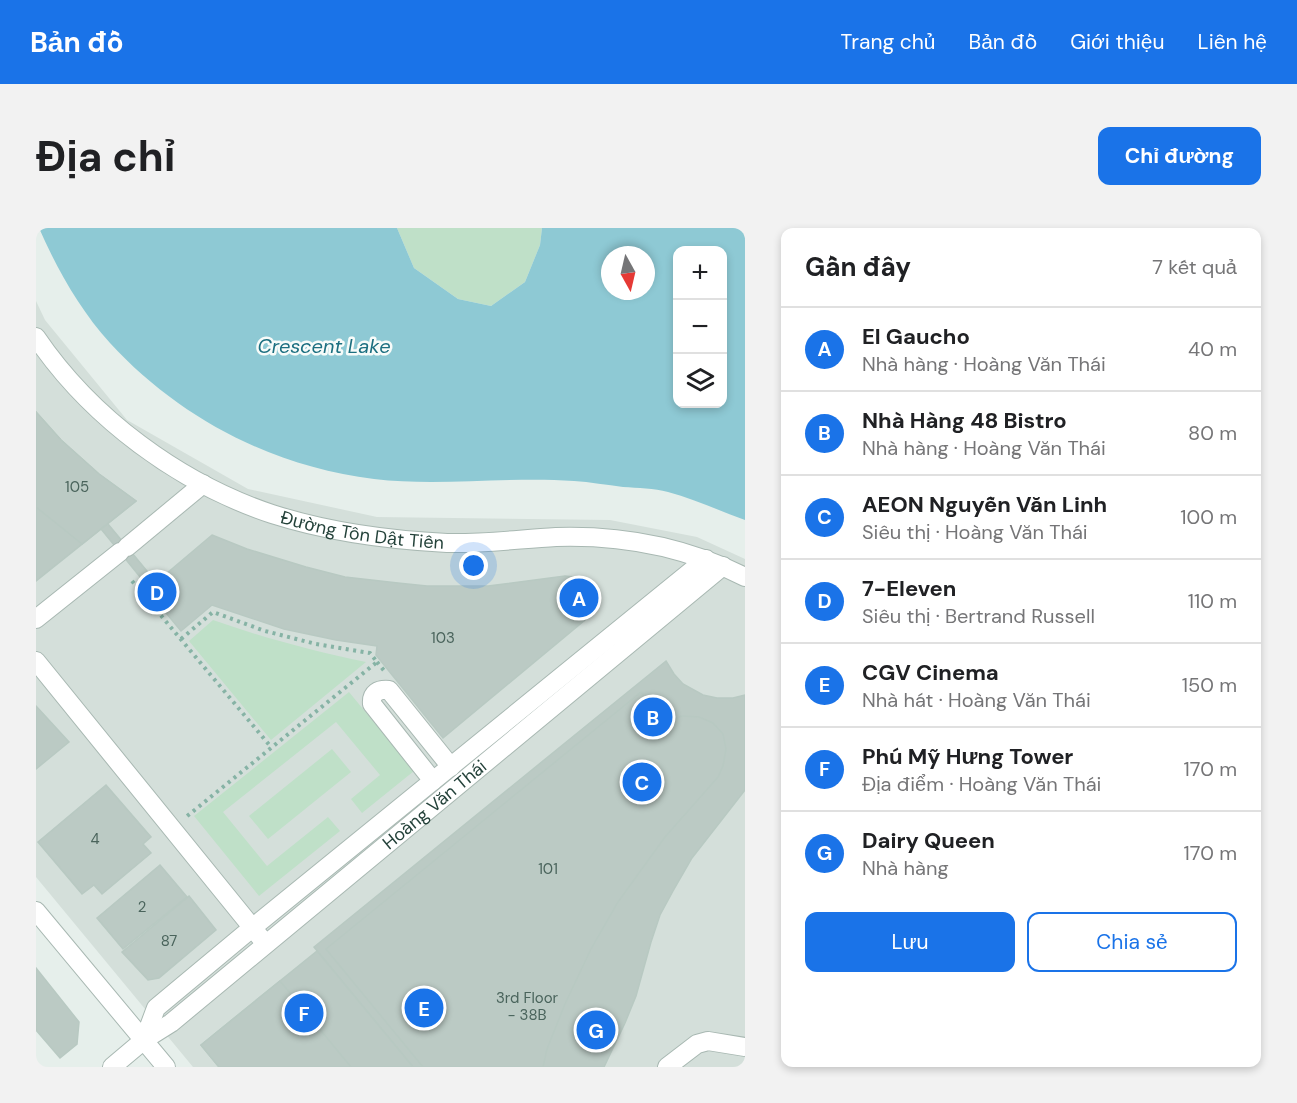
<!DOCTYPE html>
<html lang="vi">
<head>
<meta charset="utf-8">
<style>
	:root { --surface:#fff; --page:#f2f2f2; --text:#202124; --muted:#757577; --line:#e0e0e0; --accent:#1a73e8 }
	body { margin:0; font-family:"DM Sans",sans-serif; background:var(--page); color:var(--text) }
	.controls { position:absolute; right:18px; top:18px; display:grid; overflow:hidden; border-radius:12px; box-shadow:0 3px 9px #0003 }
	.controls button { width:54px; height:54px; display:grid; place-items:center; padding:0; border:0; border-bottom:2px solid var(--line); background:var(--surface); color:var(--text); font:30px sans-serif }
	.compass { position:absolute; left:565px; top:18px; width:54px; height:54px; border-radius:50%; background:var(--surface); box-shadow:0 3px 9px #0003; rotate:172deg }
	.you { position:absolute; left:438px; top:338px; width:21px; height:21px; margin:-15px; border:4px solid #fff; border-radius:50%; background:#1a73e8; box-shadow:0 0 0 9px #1a73e833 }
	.badge { display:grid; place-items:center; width:39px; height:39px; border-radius:50%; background:var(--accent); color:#fff; font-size:20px; font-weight:700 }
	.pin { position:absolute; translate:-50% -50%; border:3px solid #fff; box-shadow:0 2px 6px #0006 }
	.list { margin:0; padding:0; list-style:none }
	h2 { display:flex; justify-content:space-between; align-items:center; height:78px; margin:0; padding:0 24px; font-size:26px }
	h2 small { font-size:20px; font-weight:400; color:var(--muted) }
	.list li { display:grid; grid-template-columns:39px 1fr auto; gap:18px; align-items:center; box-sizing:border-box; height:84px; padding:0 24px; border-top:2px solid var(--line) }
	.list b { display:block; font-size:22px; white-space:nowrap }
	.list p { margin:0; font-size:20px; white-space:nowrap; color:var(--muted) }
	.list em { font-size:20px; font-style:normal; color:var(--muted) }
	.actions { display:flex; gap:12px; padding:18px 24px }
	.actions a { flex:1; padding:14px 0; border:2px solid var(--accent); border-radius:12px; text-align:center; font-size:21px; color:var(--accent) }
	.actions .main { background:var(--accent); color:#fff }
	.icon { flex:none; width:33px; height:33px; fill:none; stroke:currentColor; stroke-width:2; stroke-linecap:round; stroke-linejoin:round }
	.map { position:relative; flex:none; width:709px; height:839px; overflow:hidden; border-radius:12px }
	header { display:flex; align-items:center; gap:36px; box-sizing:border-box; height:84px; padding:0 30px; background:var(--accent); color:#fff }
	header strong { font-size:28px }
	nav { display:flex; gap:33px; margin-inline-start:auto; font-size:21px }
	.intro { display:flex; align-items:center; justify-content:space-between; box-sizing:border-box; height:144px; padding:0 36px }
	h1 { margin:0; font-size:42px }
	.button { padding:15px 27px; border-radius:12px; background:var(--accent); color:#fff; font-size:21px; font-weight:700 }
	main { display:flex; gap:36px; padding:0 36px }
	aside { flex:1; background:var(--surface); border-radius:12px; box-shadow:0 3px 9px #0003 }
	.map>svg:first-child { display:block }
	.built { fill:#d4dfda }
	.green { fill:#bfe0c8 }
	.water { fill:#8ec9d4; fill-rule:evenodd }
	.building { fill:#bbcac4; stroke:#b8c9c2; stroke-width:1.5 }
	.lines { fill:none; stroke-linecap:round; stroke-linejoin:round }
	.minor-casing { stroke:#a8b8b2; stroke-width:20 }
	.path { stroke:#86b3a5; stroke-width:4; stroke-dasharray:3 4.5; stroke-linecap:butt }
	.minor { stroke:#fff; stroke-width:18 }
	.labels { text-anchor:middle; stroke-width:5; stroke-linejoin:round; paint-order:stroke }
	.number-label { font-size:15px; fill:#4a645c }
	.street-label { font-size:18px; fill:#24423a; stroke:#f7fbf9 }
	.water-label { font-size:20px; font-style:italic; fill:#1c6f80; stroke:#f7fbf9 }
</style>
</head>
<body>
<header>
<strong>Bản đồ</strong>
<nav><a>Trang chủ</a><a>Bản đồ</a><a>Giới thiệu</a><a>Liên hệ</a></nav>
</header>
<div class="intro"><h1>Địa chỉ</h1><a class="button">Chỉ đường</a></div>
<main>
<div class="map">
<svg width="709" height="839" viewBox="0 0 709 839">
	<rect width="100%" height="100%" fill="#e6efeb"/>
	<polygon class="built" points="0,73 9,92 91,192 212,261 341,289 574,292 661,309 709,331 709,834 703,839 157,839 0,649"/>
	<g class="green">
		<polygon points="361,0 506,0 504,17 489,54 455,78 422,71 378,40"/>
		<path d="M177,392C228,410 277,423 330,434L235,512L153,413Z"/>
		<polygon points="313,464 378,543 326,585 315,571 344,547 300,494 187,584 231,638 292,589 304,603 223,668 158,588"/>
		<polygon points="296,521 315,544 232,611 213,588"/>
	</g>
	<path class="water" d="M3,0H361L378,40L422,71L455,78L489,54L504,17L506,0H709V292C684,283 658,271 632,264C618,260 602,260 587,259C571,257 554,254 538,253C472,248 404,259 338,251C237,239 143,190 74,115C44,82 21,41 3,0ZM642,22H686V176H642ZM574,27H610V63H574Z"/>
	<g class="building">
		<polygon points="0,184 25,212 63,246 100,273 0,353"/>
		<polygon points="0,184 25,212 63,246 100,273 46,316 0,279"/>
		<polygon points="72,296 120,354 113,360 65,301"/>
		<polygon points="176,307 211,321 270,339 309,349 362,355 391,358 452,358 529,348 538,349 550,358 554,364 556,377 549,392 407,510 340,427 341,418 300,412 248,401 176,377 145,403 111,362"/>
		<polygon points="630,433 638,446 647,456 667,467 681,470 697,470 709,467 709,562 656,630 637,663 624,687 615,714 600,768 589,795 568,839 377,839 278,719"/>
		<polygon points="605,464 628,494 646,488 663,489 677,495 687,506 690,521 687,538 682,549 629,609 582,674 555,721 529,776 511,821 507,839 387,839 290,721"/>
		<polygon points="0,478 33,514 0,541"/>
		<polygon points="70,557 115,609 107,616 115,625 66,666 58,657 46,666 2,614"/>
		<polygon points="124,637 151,669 87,721 61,690"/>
		<polygon points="153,668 180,702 123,750 112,752 86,724"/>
		<polygon points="281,723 377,839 183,839 165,817"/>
		<polygon points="0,740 43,794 41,816 24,830 0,802"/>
		<polygon points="244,753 315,839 183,839 165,817"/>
	</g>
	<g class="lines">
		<g class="minor-casing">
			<g id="minor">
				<path id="s1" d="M0,109C55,190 143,255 236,286C292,304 352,312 411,315C447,316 484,311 520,309C586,307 650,319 709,349"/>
				<polyline points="91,319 167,256"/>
				<polyline points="0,391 84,324"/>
				<polyline points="0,433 224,709"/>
				<path d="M397,553L336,476C335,465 342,461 353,462L415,539"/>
				<polyline points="0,683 130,839"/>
				<polyline points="108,812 120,780 216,700 670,331"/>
				<path id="s2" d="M76,839L108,812L135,795L687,338"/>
				<polyline points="631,839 661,816 672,813 709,819"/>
			</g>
		</g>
		<g class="path">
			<polyline points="96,353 235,519"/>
			<polyline points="145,411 177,384 229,403 280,416 334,425 341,434 150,589"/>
			<polyline points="341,434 350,445"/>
		</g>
		<use href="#minor" class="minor"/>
	</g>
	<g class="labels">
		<g class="number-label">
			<text x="41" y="264">105</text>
			<text x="407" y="415">103</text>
			<text x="59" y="616">4</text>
			<text x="512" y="646">101</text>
			<text x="106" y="684">2</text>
			<text x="133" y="718">87</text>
			<text x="491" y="775">3rd Floor<tspan x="491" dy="17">- 38B</tspan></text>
		</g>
		<g class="street-label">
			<text dy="6" stroke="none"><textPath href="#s1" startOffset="392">Đường Tôn Dật Tiên</textPath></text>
			<text dy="6" stroke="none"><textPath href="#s2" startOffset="416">Hoàng Văn Thái</textPath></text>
		</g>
		<g class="water-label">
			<text x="288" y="125">Crescent Lake</text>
		</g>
	</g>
</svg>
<div class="controls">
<button>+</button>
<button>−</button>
<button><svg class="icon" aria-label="layers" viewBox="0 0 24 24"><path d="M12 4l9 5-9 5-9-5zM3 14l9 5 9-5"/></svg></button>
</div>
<svg class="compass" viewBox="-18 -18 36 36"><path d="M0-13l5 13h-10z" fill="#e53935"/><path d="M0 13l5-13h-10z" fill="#757577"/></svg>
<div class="you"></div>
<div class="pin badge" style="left:543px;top:370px">A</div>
<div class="pin badge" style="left:617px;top:489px">B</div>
<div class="pin badge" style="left:606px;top:554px">C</div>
<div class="pin badge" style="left:121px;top:364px">D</div>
<div class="pin badge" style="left:388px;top:780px">E</div>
<div class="pin badge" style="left:268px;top:785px">F</div>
<div class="pin badge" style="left:560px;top:802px">G</div>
</div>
<aside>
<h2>Gần đây<small>7 kết quả</small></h2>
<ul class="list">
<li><span class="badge">A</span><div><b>El Gaucho</b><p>Nhà hàng · Hoàng Văn Thái</p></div><em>40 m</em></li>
<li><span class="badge">B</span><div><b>Nhà Hàng 48 Bistro</b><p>Nhà hàng · Hoàng Văn Thái</p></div><em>80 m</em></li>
<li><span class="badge">C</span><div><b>AEON Nguyễn Văn Linh</b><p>Siêu thị · Hoàng Văn Thái</p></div><em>100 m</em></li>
<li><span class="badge">D</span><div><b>7-Eleven</b><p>Siêu thị · Bertrand Russell</p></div><em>110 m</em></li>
<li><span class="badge">E</span><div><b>CGV Cinema</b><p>Nhà hát · Hoàng Văn Thái</p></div><em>150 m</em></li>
<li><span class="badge">F</span><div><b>Phú Mỹ Hưng Tower</b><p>Địa điểm · Hoàng Văn Thái</p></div><em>170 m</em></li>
<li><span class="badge">G</span><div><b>Dairy Queen</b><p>Nhà hàng</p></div><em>170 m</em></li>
</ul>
<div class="actions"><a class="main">Lưu</a><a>Chia sẻ</a></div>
</aside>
</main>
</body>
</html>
